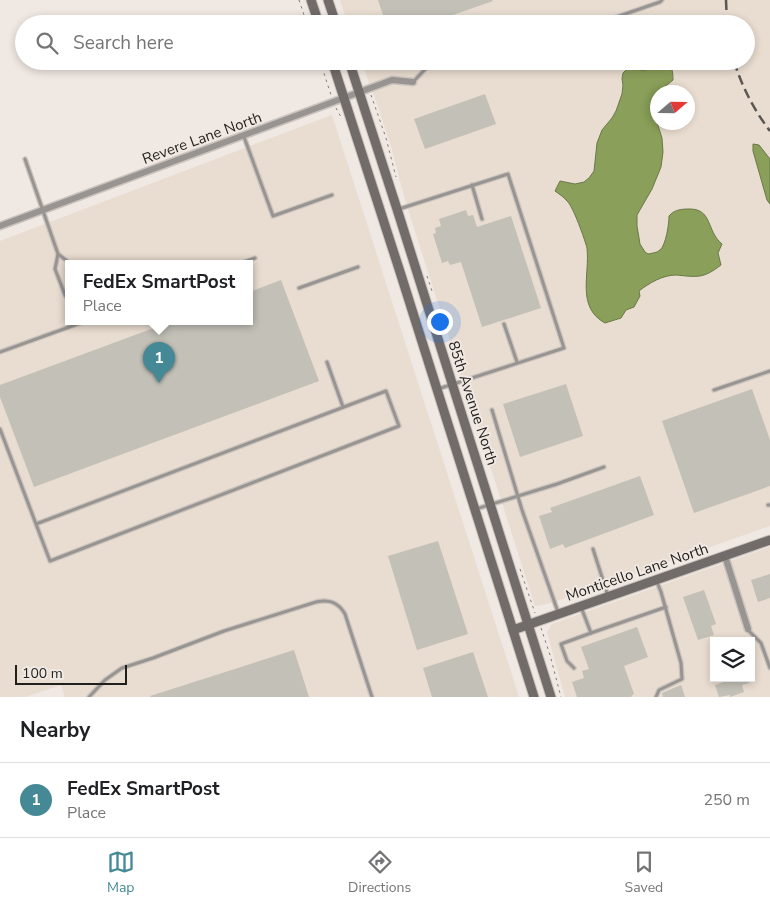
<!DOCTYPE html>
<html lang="en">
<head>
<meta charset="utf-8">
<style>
	:root { --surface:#fff; --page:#f2f2f2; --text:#202124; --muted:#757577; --line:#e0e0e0; --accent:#448995 }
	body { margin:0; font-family:"Nunito Sans",sans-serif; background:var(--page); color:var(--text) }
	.controls { position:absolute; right:15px; bottom:15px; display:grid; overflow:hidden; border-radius:0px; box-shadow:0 2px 8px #0003 }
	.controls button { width:45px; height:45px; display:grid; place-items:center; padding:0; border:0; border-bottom:1px solid var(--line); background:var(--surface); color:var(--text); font:25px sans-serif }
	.compass { position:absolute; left:650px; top:85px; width:45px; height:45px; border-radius:50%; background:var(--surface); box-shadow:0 2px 8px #0003; rotate:70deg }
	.scale { position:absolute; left:15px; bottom:12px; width:112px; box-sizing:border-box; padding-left:5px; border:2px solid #211f1c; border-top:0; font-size:14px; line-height:18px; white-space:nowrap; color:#211f1c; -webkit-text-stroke:4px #f0e8e2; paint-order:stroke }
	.you { position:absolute; left:439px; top:321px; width:18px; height:18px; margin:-12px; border:4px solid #fff; border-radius:50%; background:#1a73e8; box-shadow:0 0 0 8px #1a73e833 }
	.badge { display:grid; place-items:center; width:32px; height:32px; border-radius:50%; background:var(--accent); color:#fff; font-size:16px; font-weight:700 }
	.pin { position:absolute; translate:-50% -41px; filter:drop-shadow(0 1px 2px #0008) }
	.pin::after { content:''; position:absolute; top:26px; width:18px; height:15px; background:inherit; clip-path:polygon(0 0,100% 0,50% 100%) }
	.popup { position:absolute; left:65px; top:260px; width:188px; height:65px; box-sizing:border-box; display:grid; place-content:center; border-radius:0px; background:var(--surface); filter:drop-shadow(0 1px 4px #0005); font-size:16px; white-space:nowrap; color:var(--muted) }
	.popup b { font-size:19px; color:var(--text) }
	.popup::after { content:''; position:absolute; left:50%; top:100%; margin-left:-10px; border:10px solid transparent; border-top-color:var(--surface) }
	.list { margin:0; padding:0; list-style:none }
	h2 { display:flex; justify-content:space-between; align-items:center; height:65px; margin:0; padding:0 20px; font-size:21px }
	h2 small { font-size:16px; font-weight:400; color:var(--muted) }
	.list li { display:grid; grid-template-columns:32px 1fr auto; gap:15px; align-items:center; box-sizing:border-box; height:75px; padding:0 20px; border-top:1px solid var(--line) }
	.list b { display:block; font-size:19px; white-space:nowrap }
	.list p { margin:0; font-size:16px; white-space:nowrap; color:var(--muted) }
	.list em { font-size:16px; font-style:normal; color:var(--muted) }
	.icon { flex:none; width:28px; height:28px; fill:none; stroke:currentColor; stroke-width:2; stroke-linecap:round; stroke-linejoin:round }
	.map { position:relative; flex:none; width:770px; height:697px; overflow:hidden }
	.search { position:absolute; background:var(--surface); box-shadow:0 2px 8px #0003; left:15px; right:15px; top:15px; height:55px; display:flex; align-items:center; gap:12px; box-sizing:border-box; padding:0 18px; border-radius:28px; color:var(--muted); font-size:19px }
	.sheet { height:140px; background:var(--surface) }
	nav { display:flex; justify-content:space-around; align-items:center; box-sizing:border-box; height:70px; border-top:1px solid var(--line); background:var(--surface); font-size:14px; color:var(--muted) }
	nav a { display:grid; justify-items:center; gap:2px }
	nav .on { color:var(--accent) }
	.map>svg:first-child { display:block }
	.built { fill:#e9dcd0; fill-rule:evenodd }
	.water { fill:#8a9f59; stroke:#6a7947 }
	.building { fill:#c2c0b7 }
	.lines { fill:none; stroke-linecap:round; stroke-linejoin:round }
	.lane-casing { stroke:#cbc4be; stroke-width:5.5 }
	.street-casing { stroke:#cbc4be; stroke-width:9 }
	.secondary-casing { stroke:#cbc4be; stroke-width:11 }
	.path { stroke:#7f7b76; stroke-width:1; stroke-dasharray:2.5 4; stroke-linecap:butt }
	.lane { stroke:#989492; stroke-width:3 }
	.street { stroke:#989492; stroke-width:6 }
	.secondary { stroke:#716b69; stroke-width:9 }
	.rail { stroke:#5b5753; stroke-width:2.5; stroke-dasharray:10 5; stroke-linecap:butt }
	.labels { text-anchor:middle; stroke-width:4; stroke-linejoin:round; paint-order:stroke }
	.street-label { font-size:15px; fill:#211f1c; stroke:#f0e8e2 }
</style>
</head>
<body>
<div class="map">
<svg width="770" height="697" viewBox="0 0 770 697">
	<rect width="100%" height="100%" fill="#f0e8e2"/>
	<g class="built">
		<path d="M340,0H770V526L551,603L542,605L535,606L405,200L391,146L376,101L361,61H746V24H348ZM658,92H688V122H658Z"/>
		<path d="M332,115L519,697H65L61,685L25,697H0V241ZM69,264H249V322H69Z"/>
		<path d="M770,547V697H565L547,632L552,624ZM714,641H751V678H714Z"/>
	</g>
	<g class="water">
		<path d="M656,61C670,61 673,66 673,80L657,93V105L655,116L662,138L663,152L661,167L652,189L637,215V226L640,244L645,252L648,254C652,253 657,253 660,250C666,245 669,224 669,216C674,210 681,209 688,209C713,208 706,231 722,244L718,253L721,265C703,279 697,277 676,275C663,275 649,283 639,291L640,296L634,307L626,310L621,318L605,323C576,307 590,275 587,248C585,240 573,206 567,201C564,197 559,194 555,191L560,181L575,184L584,182L589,178L594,171L597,143L602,130L612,118L616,111L622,94L623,85L622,79L623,73L627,69L633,68L645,71Z"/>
		<polygon points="753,144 759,145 770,159 770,204 767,200 753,151"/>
	</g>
	<g class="building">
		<polygon points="378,0 492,0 493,1 427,24 386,24"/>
		<polygon points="485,94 496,124 425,149 414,119"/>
		<polygon points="466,210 468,216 473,215 477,227 511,216 541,308 482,327 461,262 450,265 448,261 442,263 433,234 436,233 435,228 441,226 439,219"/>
		<polygon points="281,280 319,381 34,487 0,397 0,385 170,322 249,322 249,292"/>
		<polygon points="566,384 583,436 520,457 503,404"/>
		<polygon points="752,389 770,440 770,486 694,513 662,421"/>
		<polygon points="640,476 654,515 565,548 563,544 550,549 539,516 552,512 550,508"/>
		<polygon points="438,541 468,634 417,650 388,556"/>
		<polygon points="770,574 770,598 758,602 751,580"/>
		<polygon points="704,590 716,624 711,626 714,635 698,640 683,597"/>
		<polygon points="637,627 648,657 624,666 634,694 631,696 632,697 577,697 572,682 584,678 582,671 589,669 581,647"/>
		<polygon points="294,650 309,697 151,697 150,696"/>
		<polygon points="473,652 488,697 432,697 423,668"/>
		<polygon points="736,678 747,678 749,683 742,685 744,692 730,697 730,695 719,697 715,685"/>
		<polygon points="681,685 685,697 663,697 662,693"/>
	</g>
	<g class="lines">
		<g class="lane-casing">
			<g id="lane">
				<polyline points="596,24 660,2 662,0"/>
				<polyline points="413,82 431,63 436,61"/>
				<polyline points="244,137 273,216 332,195"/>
				<polyline points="25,159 58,254 55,269 65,295 69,300"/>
				<polyline points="472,185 482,219"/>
				<polyline points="399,209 508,174 564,348 438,389"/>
				<polyline points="58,254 71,264"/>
				<polyline points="239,264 255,258"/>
				<polyline points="299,288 358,267"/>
				<polyline points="504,324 517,362"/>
				<polyline points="0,352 83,322"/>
				<polyline points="327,362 343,407"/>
				<polyline points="714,390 770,371"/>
				<polyline points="492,410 522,510 558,612"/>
				<polyline points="0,429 50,561 399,426 386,391 36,524"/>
				<polyline points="768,505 770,505"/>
				<polyline points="476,509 557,484 604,467"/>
				<polyline points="593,549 608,596"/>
				<polyline points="748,630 761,643 770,668"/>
				<polyline points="591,633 666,607"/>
				<polyline points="574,668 567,661 561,644 591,633 581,607"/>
				<path d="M89,697L105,680L122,668L153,658L224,631L316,602C329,599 338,602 345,614L372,697"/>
				<polyline points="656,697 659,690 682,679 681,663 661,592 657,582"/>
			</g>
		</g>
		<g class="street-casing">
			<g id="street">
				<polyline points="0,226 392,80 413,82"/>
				<polyline points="725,556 748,629"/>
			</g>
		</g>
		<g class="secondary-casing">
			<g id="secondary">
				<polyline points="311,0 319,24"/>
				<polyline points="328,0 336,24"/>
				<polyline points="332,61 401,275 534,697"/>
				<polyline points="349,61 397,209 551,697"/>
				<polyline points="513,630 770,540"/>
			</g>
		</g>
		<g class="path">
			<polyline points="299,0 307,24"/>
			<polyline points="320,61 331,95"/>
			<polyline points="371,95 386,138 396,177"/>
			<polyline points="336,108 341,117"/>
			<polyline points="427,276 432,291"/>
			<polyline points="520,569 535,613"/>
			<polyline points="541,628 550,655 561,697"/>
		</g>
		<use href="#lane" class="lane"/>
		<use href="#street" class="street"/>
		<use href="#secondary" class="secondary"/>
		<g class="rail">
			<polyline points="726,0 727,24"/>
			<path d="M734,61C742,87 754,110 770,131"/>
		</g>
	</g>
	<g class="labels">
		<g class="street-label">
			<text transform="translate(202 138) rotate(-20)" y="5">Revere Lane North</text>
			<text transform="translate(473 403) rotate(72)" y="5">85th Avenue North</text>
			<text transform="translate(637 572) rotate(-19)" y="5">Monticello Lane North</text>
		</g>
	</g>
</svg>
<div class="controls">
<button><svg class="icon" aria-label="layers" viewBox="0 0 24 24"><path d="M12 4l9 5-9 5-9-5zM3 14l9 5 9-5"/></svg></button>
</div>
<svg class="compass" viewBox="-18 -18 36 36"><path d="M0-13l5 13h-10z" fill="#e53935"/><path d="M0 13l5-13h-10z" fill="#757577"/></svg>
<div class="scale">100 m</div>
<div class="you"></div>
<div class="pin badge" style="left:159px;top:383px">1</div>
<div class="popup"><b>FedEx SmartPost</b>Place</div>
<div class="search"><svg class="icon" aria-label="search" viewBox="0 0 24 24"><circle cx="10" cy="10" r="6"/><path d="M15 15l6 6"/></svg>Search here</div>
</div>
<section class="sheet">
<h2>Nearby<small></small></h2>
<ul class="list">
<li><span class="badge">1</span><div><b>FedEx SmartPost</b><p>Place</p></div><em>250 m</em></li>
</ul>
</section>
<nav>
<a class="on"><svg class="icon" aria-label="map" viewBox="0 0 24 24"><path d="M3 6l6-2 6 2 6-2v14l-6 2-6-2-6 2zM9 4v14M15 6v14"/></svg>Map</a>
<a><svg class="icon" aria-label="directions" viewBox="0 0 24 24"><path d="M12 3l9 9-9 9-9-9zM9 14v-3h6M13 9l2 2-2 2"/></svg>Directions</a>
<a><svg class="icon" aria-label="saved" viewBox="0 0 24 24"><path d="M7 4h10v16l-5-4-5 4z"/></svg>Saved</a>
</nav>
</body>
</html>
